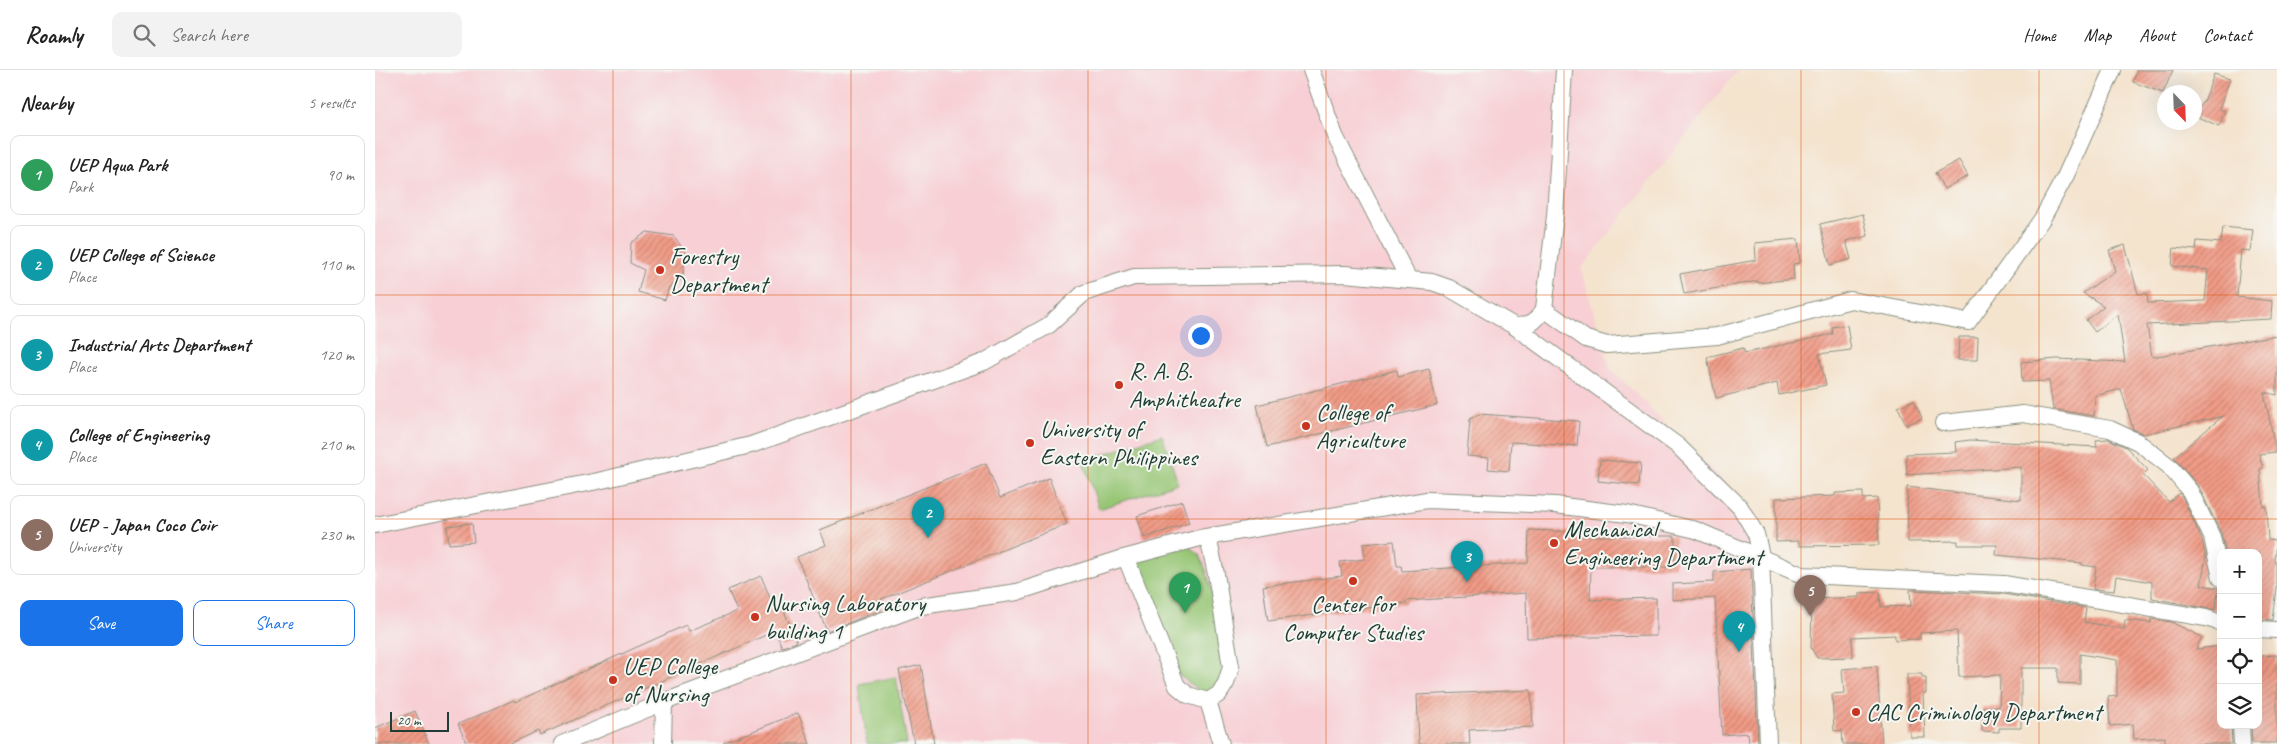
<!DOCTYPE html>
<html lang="en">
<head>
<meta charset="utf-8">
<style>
	:root { --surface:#fff; --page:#f2f2f2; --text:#222; --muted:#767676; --line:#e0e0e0; --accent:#1a73e8 }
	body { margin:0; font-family:Caveat,sans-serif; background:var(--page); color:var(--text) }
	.controls { position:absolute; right:15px; bottom:15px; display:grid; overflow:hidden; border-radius:10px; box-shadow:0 5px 20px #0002 }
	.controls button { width:45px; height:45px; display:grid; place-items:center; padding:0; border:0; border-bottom:1px solid var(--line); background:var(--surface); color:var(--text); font:25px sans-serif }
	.compass { position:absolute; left:1782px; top:15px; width:45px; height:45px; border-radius:50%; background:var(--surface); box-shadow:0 5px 20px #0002; rotate:157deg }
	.scale { position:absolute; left:15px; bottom:12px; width:59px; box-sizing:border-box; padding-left:5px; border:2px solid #1f3d34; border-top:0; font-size:14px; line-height:18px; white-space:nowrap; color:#1f3d34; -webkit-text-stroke:4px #f6f6f2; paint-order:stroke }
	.you { position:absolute; left:825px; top:265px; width:18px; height:18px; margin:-12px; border:4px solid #fff; border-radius:50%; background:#1a73e8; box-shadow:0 0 0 8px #1a73e833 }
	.badge { display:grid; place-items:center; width:32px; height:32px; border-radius:50%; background:var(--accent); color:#fff; font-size:16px; font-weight:700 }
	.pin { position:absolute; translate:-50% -41px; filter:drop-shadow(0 1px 2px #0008) }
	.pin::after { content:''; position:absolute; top:26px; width:18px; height:15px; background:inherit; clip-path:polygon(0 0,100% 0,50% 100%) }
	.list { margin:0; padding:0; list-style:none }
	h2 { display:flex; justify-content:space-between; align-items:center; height:65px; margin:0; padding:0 20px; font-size:21px }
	h2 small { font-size:16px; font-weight:400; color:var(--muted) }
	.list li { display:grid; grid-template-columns:32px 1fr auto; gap:15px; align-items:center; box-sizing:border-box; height:80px; margin:0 10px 10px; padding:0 10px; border:1px solid var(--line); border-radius:10px }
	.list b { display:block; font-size:19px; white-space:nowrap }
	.list p { margin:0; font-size:16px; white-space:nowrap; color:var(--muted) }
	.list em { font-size:16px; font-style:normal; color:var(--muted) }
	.actions { display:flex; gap:10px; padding:15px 20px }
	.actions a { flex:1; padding:11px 0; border:1px solid var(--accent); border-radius:10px; text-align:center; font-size:18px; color:var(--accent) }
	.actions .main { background:var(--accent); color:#fff }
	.icon { flex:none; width:28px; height:28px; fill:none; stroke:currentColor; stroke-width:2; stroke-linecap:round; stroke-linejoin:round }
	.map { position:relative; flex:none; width:1902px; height:674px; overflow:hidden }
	header { display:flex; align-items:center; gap:30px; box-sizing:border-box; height:70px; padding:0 25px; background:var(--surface); border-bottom:1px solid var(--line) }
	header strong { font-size:24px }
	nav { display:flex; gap:28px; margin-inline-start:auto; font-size:18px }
	.search { width:350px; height:45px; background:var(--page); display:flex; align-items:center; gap:12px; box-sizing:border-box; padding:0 18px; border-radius:10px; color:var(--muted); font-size:19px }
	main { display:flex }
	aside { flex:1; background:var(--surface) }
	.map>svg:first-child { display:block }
	.built { fill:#f7cfd4 }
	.park { fill:#97c675; stroke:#5b8254 }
	.building { fill:url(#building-hatch) }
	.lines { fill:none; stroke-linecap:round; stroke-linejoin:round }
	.street-casing { stroke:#8a9080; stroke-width:18 }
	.street { stroke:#fff; stroke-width:16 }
	.grid { fill:none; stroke:#de580e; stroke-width:1; stroke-opacity:0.55 }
	.poi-dot { fill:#c8321e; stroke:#f6f6f2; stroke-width:2 }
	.labels { text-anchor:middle; stroke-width:4; stroke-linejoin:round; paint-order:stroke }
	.poi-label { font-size:24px; fill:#1f3d34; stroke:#f6f6f2; text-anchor:start }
</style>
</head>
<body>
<header>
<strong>Roamly</strong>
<div class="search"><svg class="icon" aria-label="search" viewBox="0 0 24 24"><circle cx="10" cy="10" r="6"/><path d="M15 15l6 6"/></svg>Search here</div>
<nav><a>Home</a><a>Map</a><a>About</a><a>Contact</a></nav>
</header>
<main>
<aside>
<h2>Nearby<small>5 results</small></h2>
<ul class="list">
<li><span class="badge" style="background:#2e9e5b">1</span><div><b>UEP Aqua Park</b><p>Park</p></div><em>90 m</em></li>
<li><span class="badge" style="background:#0f9aa8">2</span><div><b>UEP College of Science</b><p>Place</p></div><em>110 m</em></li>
<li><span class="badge" style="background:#0f9aa8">3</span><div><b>Industrial Arts Department</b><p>Place</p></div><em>120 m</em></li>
<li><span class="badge" style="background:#0f9aa8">4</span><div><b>College of Engineering</b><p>Place</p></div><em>210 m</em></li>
<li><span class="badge" style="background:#8d6e63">5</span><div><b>UEP - Japan Coco Coir</b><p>University</p></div><em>230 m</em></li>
</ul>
<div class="actions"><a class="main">Save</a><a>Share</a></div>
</aside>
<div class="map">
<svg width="1902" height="674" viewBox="0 0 1902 674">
	<defs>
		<pattern id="building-hatch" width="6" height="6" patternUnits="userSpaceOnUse" patternTransform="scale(1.25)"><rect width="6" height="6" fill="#f29b87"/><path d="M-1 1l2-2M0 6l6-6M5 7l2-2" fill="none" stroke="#c3806f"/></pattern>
	</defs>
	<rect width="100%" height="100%" fill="#f6f6f2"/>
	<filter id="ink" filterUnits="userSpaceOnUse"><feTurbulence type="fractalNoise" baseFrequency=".02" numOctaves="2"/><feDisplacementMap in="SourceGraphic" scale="10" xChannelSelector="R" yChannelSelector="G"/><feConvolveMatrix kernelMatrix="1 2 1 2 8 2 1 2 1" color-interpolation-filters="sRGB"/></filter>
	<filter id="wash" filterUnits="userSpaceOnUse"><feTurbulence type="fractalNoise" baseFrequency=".0096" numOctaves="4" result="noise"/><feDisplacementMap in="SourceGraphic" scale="20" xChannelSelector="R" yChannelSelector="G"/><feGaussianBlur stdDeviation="1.12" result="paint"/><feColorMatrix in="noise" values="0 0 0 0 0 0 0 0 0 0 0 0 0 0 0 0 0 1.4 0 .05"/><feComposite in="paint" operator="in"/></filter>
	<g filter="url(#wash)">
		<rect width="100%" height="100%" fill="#f4e3cd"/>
		<polygon class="built" points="0,0 1363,0 1206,199 1235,298 1385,448 1394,674 0,674"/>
		<g class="park">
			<polygon points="787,365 803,413 724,439 708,391"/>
			<polygon points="812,475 825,485 832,503 849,567 850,606 834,623 827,623 805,606 767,519 761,488"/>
			<polygon points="521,607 532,674 492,674 484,614"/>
		</g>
		<g id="blocks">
			<g class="building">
				<polygon points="1762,0 1798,0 1788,23 1758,12"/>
				<polygon points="1839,4 1855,9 1844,39 1850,41 1844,56 1820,46 1830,29"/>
				<polygon points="1584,90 1593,106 1569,119 1560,103"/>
				<polygon points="1488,144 1493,166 1471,171 1476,189 1455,195 1445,154"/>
				<polygon points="1848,157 1878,160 1875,181 1866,180 1862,227 1897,231 1896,249 1772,255 1777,287 1902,265 1902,325 1889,322 1901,382 1884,384 1888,398 1885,399 1888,436 1891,436 1893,470 1902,471 1900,492 1902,492 1902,519 1898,550 1883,549 1883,483 1851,483 1846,463 1824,417 1799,387 1848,346 1769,364 1758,359 1746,319 1720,326 1719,346 1678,339 1674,311 1647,312 1646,292 1682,289 1750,292 1743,244 1720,262 1711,250 1729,236 1708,223 1740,201 1734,180 1750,175 1763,224 1772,223 1773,233 1830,231 1833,200 1797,196 1799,178 1821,180 1822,171 1846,173"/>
				<polygon points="272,162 299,166 311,183 307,209 294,217 290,230 263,222 269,200 255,193 256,173"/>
				<polygon points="1423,169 1425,193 1418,194 1419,209 1383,213 1383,211 1309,224 1305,204 1381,190 1380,173"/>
				<polygon points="1472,255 1476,280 1444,284 1451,315 1404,325 1402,313 1341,328 1332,287 1368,278 1370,283 1458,264 1457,257"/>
				<polygon points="1584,267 1603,267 1602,290 1583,290"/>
				<polygon points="1054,299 1062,335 892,377 882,335 1022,300 1023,307"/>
				<polygon points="1539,330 1547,348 1531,355 1523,337"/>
				<polygon points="1104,344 1204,351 1202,376 1136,372 1134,401 1113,399 1114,388 1092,386 1095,349"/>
				<polygon points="1733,369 1751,377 1773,400 1768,405 1794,432 1804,423 1807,426 1827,470 1831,487 1826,515 1844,518 1840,540 1777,528 1777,512 1741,506 1739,521 1718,519 1721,497 1707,495 1707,493 1621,485 1622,475 1583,475 1583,471 1533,472 1532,417 1646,430 1646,397 1532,405 1531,384 1581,382 1580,372 1595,370 1722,377 1721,370"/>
				<polygon points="1225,390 1266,393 1264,415 1223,411"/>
				<polygon points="611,393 625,428 674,408 692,454 502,531 506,540 452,561 422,487 451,475 445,460"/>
				<polygon points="1488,422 1488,429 1502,428 1504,475 1424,476 1424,471 1401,472 1401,428 1460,426 1460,423"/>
				<polygon points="807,431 814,453 769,468 762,446"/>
				<polygon points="97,453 99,472 74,474 72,456"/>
				<polygon points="1154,460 1204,462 1204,466 1300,466 1300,497 1216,497 1215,530 1281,528 1281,566 1152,568 1151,523 1031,531 1031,533 893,551 888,516 967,506 965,492 990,489 988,474 1019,471 1022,496 1026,496 1027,501 1153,493"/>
				<polygon points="1376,499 1383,674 1374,674 1373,663 1347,665 1340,528 1297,530 1297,514 1339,512 1339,502"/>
				<polygon points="386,506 399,537 406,534 422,572 407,577 400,561 165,665 163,661 134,674 92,674 83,654 139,630 140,632 311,555 314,561 362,541 353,520"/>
				<polygon points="1535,520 1628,524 1711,538 1709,552 1749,559 1750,550 1776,553 1776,549 1796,552 1827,567 1821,579 1846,576 1846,655 1856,655 1857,674 1790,674 1790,667 1759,669 1758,654 1735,656 1733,627 1742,626 1742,590 1705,584 1705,614 1683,613 1683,598 1646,598 1646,658 1624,658 1624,662 1607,661 1607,637 1624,637 1625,605 1584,607 1582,561 1545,563 1545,569 1520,570 1520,565 1477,567 1478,587 1442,588 1436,578 1437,529 1484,527 1484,523 1505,522 1506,537 1536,536"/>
				<polygon points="1902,585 1902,673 1877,673 1876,655 1883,655 1883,586"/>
				<polygon points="546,595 559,674 539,674 524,600"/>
				<polygon points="1502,596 1507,674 1468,674 1467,660 1459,661 1457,624 1469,623 1467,599"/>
				<polygon points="1532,604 1547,604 1547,607 1551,607 1551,623 1548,623 1550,667 1535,667"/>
				<polygon points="1156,620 1158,657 1094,660 1095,674 1044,674 1042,625"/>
				<polygon points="40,641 54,674 0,674 0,658"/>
				<polygon points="423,643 435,674 349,674 348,673"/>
			</g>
		</g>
	</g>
	<g filter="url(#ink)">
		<use href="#blocks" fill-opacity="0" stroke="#8a9080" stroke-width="1"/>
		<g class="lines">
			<g class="street-casing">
				<g id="street">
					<polyline points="936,0 960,66 1034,210"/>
					<polyline points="1169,239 1211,269 1232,275 1342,266 1476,230 1593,252 1667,149 1691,105 1738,0"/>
					<path d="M1139,256C1155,256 1160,253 1169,239L1180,146L1189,0"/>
					<polyline points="1568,353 1648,344 1735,359 1763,372 1794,396 1815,421 1837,467 1846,508"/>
					<polyline points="0,455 223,411 376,375 609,292 674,255 709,223 759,207 970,204 1057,212 1074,218 1139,256 1303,376 1365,437 1381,464 1386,486 1393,674"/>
					<polyline points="833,467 841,504 856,597 851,613 844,624 833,631 846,674"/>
					<polyline points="751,488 802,616 813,625 833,631"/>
					<polyline points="1883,559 1902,560"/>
					<polyline points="1866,655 1867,674"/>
					<polyline points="187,674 289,632 546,536 642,522 745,489 825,468 1052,430 1180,435 1252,444 1321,460 1427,505 1629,514 1831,548 1846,553"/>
					<polyline points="288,674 289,632"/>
				</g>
			</g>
			<use href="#street" class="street"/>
		</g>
	</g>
	<path class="grid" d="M238,0V674M476,0V674M713,0V674M951,0V674M1189,0V674M1426,0V674M1664,0V674M0,225H1902M0,449H1902"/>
	<g class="poi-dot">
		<circle cx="285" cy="200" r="5"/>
		<circle cx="744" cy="315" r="5"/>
		<circle cx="931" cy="356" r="5"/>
		<circle cx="655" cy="373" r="5"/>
		<circle cx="1179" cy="473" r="5"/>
		<circle cx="978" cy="511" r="5"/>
		<circle cx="380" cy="547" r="5"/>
		<circle cx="238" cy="610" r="5"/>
		<circle cx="1481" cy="642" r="5"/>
	</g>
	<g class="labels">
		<g class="poi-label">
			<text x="295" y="194">Forestry<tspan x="295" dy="28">Department</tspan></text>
			<text x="754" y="309">R. A. B.<tspan x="754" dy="28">Amphitheatre</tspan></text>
			<text x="941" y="350">College of<tspan x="941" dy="28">Agriculture</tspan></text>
			<text x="665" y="367">University of<tspan x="665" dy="28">Eastern Philippines</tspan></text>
			<text x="1189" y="467">Mechanical<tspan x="1189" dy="28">Engineering Department</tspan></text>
			<text x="390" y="541">Nursing Laboratory<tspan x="390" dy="28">building 1</tspan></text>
			<text x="978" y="542" text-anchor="middle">Center for<tspan x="978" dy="28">Computer Studies</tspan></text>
			<text x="248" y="604">UEP College<tspan x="248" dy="28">of Nursing</tspan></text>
			<text x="1491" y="650">CAC Criminology Department</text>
		</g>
	</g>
</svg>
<div class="controls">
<button>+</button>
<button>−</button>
<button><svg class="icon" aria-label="locate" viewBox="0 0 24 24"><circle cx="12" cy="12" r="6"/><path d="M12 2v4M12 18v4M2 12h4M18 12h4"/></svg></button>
<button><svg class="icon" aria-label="layers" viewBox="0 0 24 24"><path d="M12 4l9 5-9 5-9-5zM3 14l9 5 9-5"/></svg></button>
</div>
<svg class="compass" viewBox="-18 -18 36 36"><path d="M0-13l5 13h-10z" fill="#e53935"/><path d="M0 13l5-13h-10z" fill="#767676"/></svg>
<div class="scale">20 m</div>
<div class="you"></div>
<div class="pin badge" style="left:810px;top:543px;background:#2e9e5b">1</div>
<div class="pin badge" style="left:553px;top:468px;background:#0f9aa8">2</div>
<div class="pin badge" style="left:1092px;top:512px;background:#0f9aa8">3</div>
<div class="pin badge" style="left:1364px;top:582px;background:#0f9aa8">4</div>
<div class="pin badge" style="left:1435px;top:546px;background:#8d6e63">5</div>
</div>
</main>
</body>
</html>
